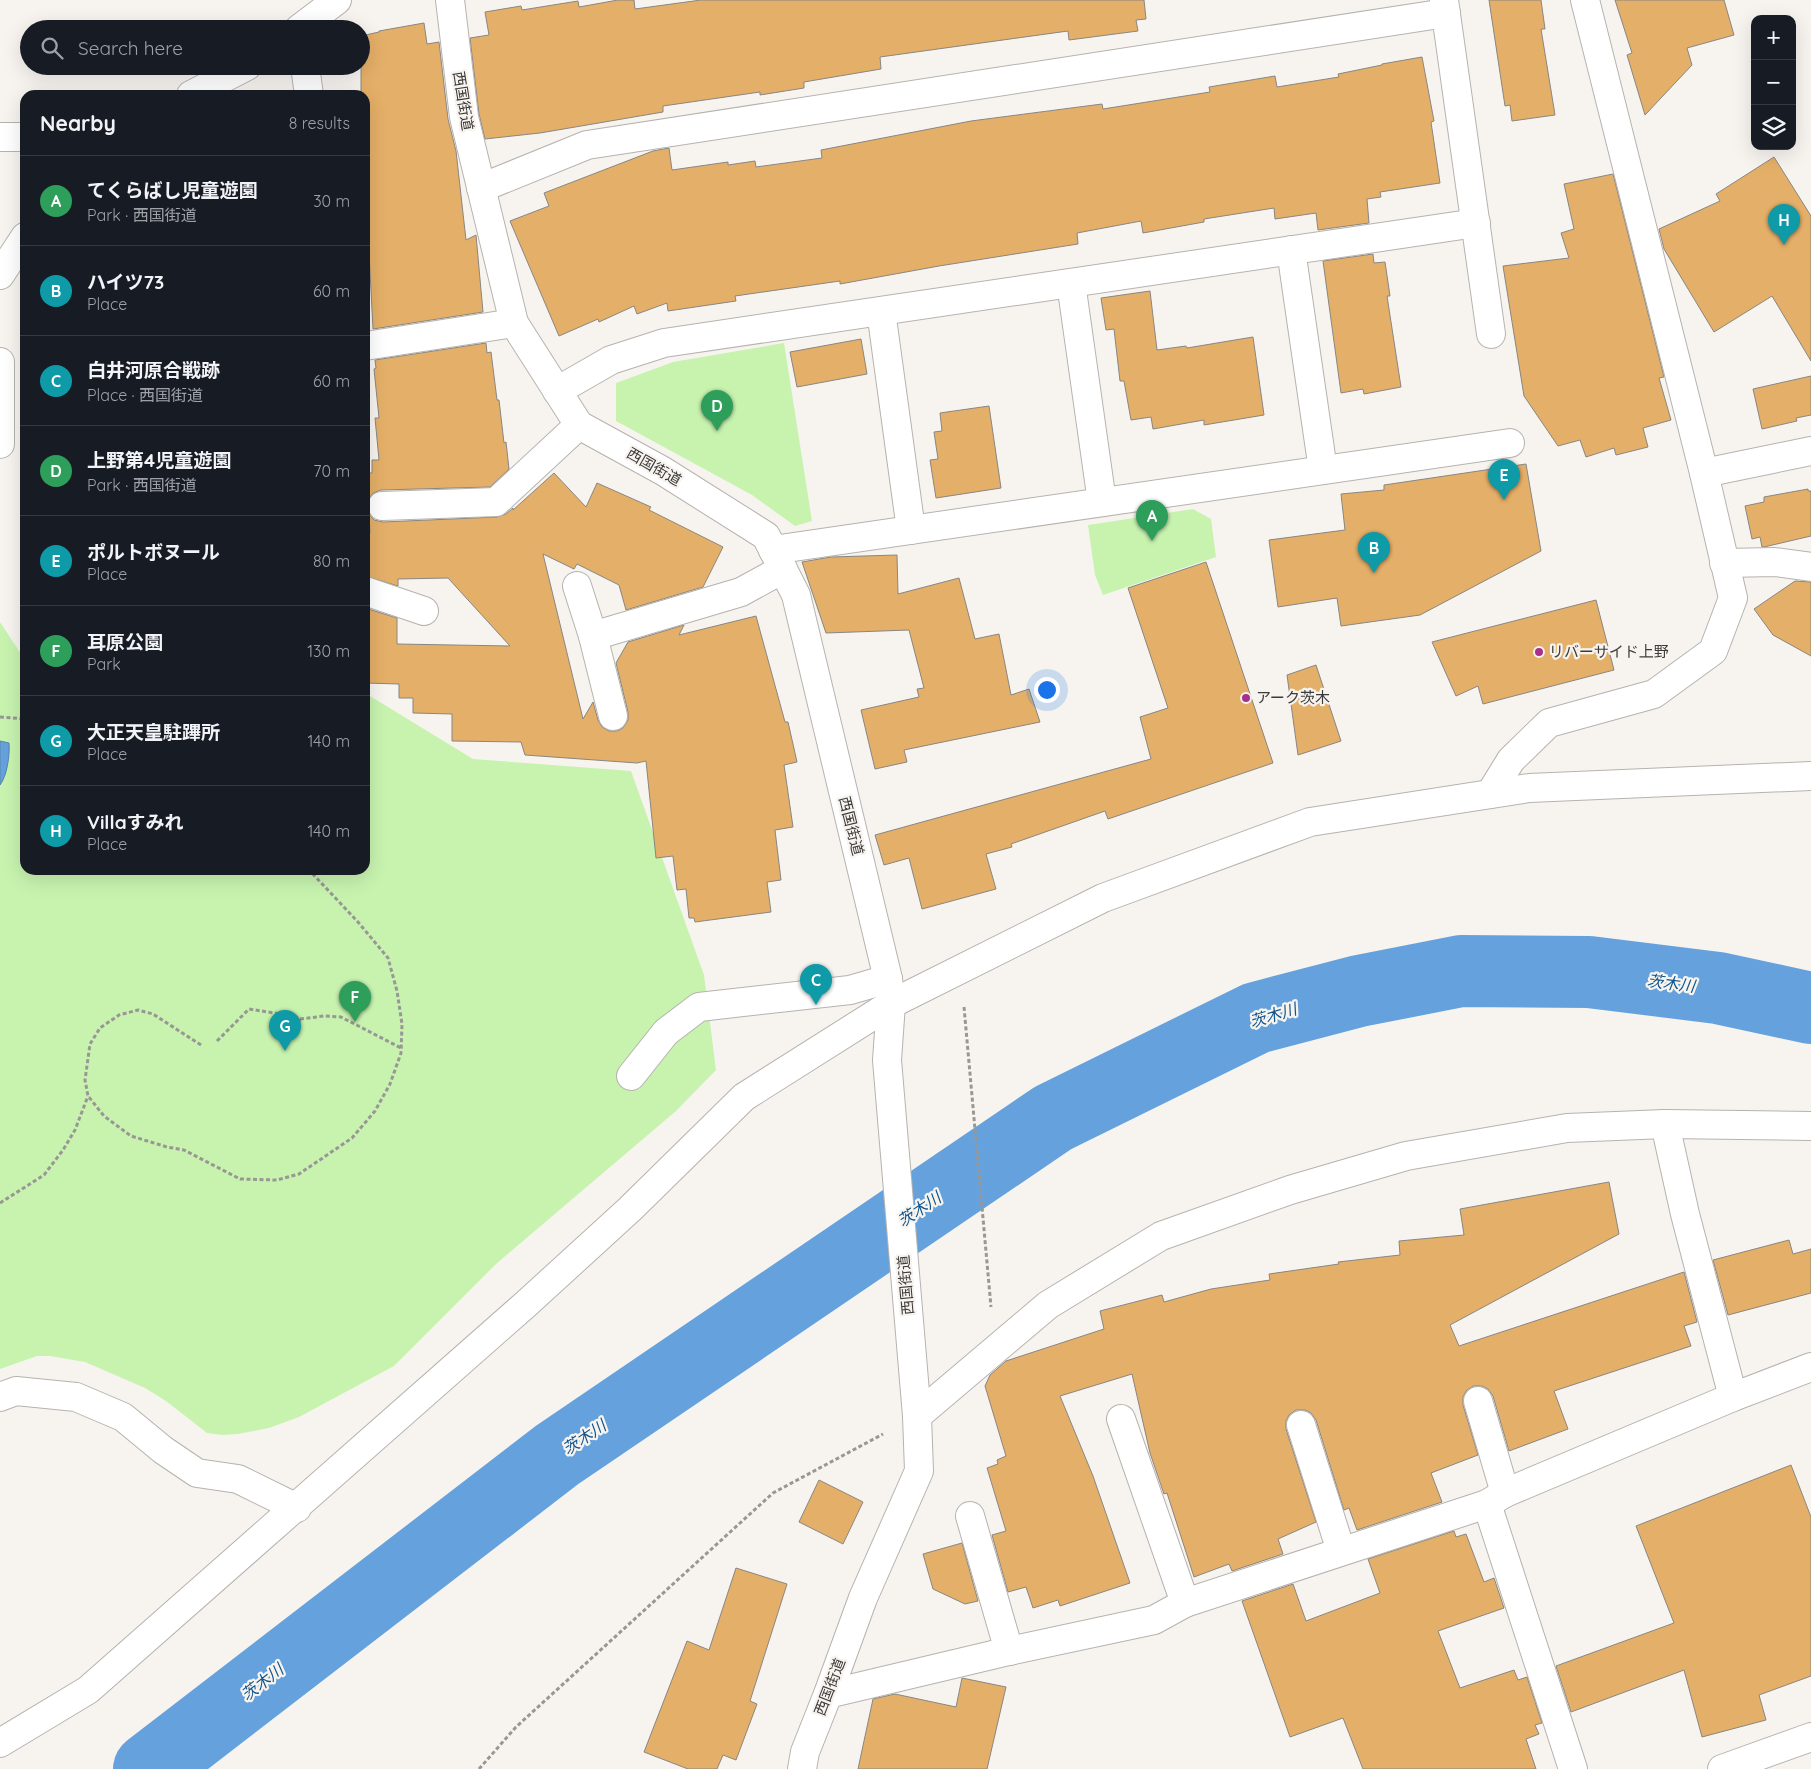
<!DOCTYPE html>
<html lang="en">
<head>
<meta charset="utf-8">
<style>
	:root { --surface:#171b24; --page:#20242c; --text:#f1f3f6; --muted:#9ea1a6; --line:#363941; --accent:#cf9cc6 }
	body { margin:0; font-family:Quicksand,"Noto Sans JP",sans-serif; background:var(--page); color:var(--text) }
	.controls { position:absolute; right:15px; top:15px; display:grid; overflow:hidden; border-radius:10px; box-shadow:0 5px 20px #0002 }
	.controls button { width:45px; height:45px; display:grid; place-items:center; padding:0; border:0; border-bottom:1px solid var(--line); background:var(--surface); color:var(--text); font:25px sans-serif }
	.you { position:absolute; left:1046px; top:689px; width:18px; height:18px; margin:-12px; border:4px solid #fff; border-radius:50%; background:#1a73e8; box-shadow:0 0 0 8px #1a73e833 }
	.badge { display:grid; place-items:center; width:32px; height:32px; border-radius:50%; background:var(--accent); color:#fff; font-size:16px; font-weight:700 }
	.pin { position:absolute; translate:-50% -41px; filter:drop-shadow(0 1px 2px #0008) }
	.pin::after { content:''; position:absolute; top:26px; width:18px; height:15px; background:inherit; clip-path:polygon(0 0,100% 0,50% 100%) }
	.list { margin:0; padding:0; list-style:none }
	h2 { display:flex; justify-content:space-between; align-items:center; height:65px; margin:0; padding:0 20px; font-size:21px }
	h2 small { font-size:16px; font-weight:400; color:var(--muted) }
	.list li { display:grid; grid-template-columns:32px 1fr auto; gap:15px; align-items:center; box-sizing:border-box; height:90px; padding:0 20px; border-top:1px solid var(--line) }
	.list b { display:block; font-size:19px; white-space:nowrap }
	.list p { margin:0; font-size:16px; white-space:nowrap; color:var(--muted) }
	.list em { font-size:16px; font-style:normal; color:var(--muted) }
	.icon { flex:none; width:28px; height:28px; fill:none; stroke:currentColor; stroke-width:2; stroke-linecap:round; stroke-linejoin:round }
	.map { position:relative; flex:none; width:1811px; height:1769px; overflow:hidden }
	.search { position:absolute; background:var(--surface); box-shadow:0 5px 20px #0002; left:20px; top:20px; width:350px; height:55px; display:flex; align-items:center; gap:12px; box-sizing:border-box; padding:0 18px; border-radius:28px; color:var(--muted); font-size:19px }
	.panel { position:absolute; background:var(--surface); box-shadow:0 5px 20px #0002; left:20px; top:90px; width:350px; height:785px; border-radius:15px }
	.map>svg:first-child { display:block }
	.green { fill:#c7f3af }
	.water { fill:#65a2dd; stroke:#5983ac }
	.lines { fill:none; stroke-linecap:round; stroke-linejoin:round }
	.river { stroke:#65a2dd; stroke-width:72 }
	.building { fill:#e4af68; stroke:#898682 }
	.minor-casing { stroke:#b6b3af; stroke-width:30 }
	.path { stroke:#999794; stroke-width:3; stroke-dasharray:4 2.5; stroke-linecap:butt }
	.minor { stroke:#fff; stroke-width:28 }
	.poi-dot { fill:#a6318b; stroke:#f7f4f0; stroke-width:2 }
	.labels { text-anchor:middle; stroke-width:4.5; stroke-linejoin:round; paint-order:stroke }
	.street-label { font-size:15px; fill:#3c3b39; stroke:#f7f4f0 }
	.poi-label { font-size:15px; fill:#3c3b39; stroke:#f7f4f0; text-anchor:start }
	.water-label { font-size:16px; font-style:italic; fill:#11548b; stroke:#f7f4f0 }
</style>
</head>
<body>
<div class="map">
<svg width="1811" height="1769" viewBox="0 0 1811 1769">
	<rect width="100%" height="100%" fill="#f7f4f0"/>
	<g class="green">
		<polygon points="784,343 812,521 795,526 752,495 616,421 616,383 673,362"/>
		<polygon points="1193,509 1211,519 1216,557 1103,595 1095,575 1088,525"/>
		<polygon points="0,622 25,660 25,870 365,870 365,693 473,759 631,771 704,975 716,1070 676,1111 496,1264 394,1366 299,1417 269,1428 238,1434 222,1435 207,1433 166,1401 145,1388 85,1362 50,1356 37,1356 0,1369"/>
	</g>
	<path class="water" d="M0,741L9,743C10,755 7,776 0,785Z"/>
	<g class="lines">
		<polyline class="river" points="149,1769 557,1455 1053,1118 1256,1018 1359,991 1461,971 1589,972 1718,988 1811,1008"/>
	</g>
	<g class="building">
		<polygon points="618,0 634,0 635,9 701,0 1144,0 1146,19 1136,20 1138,31 1069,40 1068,31 880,57 881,69 804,82 804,88 760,95 760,92 663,106 663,112 540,133 485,139 479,114 470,38 489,35 485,12 521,6 522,10 578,1 579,7"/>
		<polygon points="1489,0 1541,0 1545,29 1541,29 1555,115 1512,121 1510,105 1505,106"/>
		<polygon points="1615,0 1724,0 1734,35 1687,48 1692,65 1645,115 1627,55 1632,53"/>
		<polygon points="424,23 427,44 439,42 448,119 456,151 466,240 476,235 483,312 373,329 369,252 365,252 365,95 361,95 361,36 379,32 379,31"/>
		<polygon points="1422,57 1434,121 1431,122 1440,183 1380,192 1381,197 1367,199 1369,223 1318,230 1316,213 1275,219 1274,208 1204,219 1204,222 1143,233 1141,221 1077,233 1078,244 939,266 840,284 840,281 735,296 736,301 668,311 667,303 637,314 634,306 599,322 598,319 559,336 510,221 549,206 544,193 653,151 669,148 672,170 728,162 728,165 755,161 756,167 822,158 821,150 971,121 1102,104 1103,109 1210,92 1209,87 1275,76 1277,87 1339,77 1338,74 1382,65 1382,64"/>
		<polygon points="1774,157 1811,216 1811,361 1772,296 1714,332 1664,249 1659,229 1720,201 1716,194"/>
		<polygon points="1613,174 1664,377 1659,378 1671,420 1643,428 1648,447 1616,455 1614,448 1586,457 1580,440 1558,446 1524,396 1503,266 1569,258 1561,233 1574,229 1564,184"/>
		<polygon points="1373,254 1374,263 1385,262 1390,296 1387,296 1401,387 1364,394 1363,389 1341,393 1323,261"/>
		<polygon points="1150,291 1157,350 1186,346 1187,348 1253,337 1264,415 1204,425 1204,420 1153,429 1151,417 1131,420 1124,381 1120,381 1114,329 1106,330 1101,298"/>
		<polygon points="861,339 867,374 797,387 790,352"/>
		<polygon points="486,343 487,353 491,352 497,400 499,400 504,443 506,442 509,469 490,487 381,490 373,493 368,500 366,473 372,473 372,460 379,460 375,418 379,418 374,369 376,368 375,360"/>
		<polygon points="1811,376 1811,415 1796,418 1797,421 1762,429 1753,389"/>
		<polygon points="989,406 1001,488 936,498 930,460 938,459 934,432 942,431 940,413"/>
		<polygon points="1526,464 1541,551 1420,615 1341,626 1337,598 1278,607 1269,540 1345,530 1341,494 1384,490 1384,485"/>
		<polygon points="554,473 586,507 597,483 651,507 649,510 723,547 703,587 626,610 619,585 577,564 574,569 543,554 583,719 593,702 598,720 602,727 609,731 617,731 623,728 628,720 628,712 616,663 628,642 684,625 679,635 756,616 785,722 788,722 797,762 784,765 793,827 775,830 781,880 767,882 771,912 695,922 694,918 689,918 686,889 677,890 673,856 656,858 646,761 637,763 525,755 521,742 452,741 452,714 413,713 413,698 399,698 399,684 365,683 365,608 397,618 397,644 510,646 448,578 398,579 398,586 365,576 365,533 370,533 369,514 374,520 383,522 497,517 506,514 513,508 513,510"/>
		<polygon points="1808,489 1808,491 1811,491 1811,536 1764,547 1762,547 1760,537 1752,539 1745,506 1764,502 1764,497"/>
		<polygon points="897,555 898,594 959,578 975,639 999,634 1011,695 1029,689 1040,722 904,750 907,762 875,769 861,710 919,697 917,689 924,688 909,630 826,633 802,562 831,557"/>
		<polygon points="1206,562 1273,763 1108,819 1105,811 1011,844 1012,847 986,854 996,889 922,909 909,858 884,865 875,835 1151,759 1140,717 1168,708 1128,588"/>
		<polygon points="1795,581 1811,582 1811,656 1773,635 1754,609"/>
		<polygon points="1596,600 1614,670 1483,704 1478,686 1456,696 1432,642"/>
		<polygon points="1316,665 1341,741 1298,755 1287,675"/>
		<polygon points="1609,1182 1619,1234 1450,1325 1459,1346 1684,1272 1697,1322 1684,1326 1691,1346 1554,1391 1568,1429 1509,1451 1493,1396 1488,1389 1482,1386 1473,1386 1466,1391 1463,1397 1463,1405 1478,1455 1431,1473 1442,1502 1357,1530 1349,1508 1344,1510 1316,1420 1311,1413 1305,1410 1296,1410 1289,1415 1286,1421 1286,1429 1316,1522 1278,1539 1283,1554 1232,1571 1229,1564 1194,1577 1167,1493 1164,1494 1150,1453 1132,1374 1060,1396 1093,1476 1130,1583 1060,1606 1058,1600 1033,1608 1026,1587 1008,1592 992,1535 1006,1531 987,1468 998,1464 997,1460 1006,1456 985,1386 990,1375 1006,1361 1104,1329 1100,1311 1162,1295 1164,1302 1211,1289 1270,1280 1269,1274 1339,1264 1338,1262 1400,1255 1399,1241 1464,1235 1460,1209"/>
		<polygon points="1789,1240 1793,1254 1811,1249 1811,1293 1728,1315 1713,1260"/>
		<polygon points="1791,1465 1811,1517 1811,1676 1759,1695 1766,1720 1702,1737 1684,1670 1571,1712 1556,1666 1674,1623 1636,1526"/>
		<polygon points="819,1480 863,1502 843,1544 799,1522"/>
		<polygon points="1454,1531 1456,1537 1466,1534 1484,1582 1494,1578 1504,1608 1438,1631 1460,1688 1514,1670 1518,1680 1527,1677 1542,1723 1535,1725 1539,1734 1526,1739 1536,1769 1363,1769 1343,1718 1290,1737 1242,1601 1293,1584 1306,1621 1380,1593 1368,1559"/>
		<polygon points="962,1543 978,1601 965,1604 933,1589 923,1554"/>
		<polygon points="736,1568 787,1584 750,1701 757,1704 736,1760 723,1755 717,1769 688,1769 644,1752 687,1641 709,1650"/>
		<polygon points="962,1678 1006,1687 987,1769 858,1769 873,1699 895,1694 956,1707"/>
	</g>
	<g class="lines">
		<g class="minor-casing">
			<g id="minor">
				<polyline points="450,0 464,117 514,323 579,425 663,471 766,536 796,595 888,979 891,1004 887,1060 917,1416 919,1471 863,1598 828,1694 805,1752 802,1769"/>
				<polyline points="1444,0 1491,334"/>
				<polyline points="299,29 337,0"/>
				<polyline points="305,66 309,95"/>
				<polyline points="191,95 247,66"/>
				<polyline points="0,137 25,137"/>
				<polyline points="481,188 587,145 1446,13"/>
				<polyline points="1291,250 1323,470"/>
				<polyline points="0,275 25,237"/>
				<polyline points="1071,283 1102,502"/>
				<polyline points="881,311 911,530"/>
				<polyline points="365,346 514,323"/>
				<polyline points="557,391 611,360 664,343 1476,223"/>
				<polyline points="0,444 0,362"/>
				<polyline points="1704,473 1811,451"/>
				<polyline points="382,506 496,502 579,425"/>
				<polyline points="773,550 1510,443"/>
				<polyline points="1724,563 1775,562 1811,567"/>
				<polyline points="577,586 593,636 613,716"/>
				<polyline points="365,591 424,611"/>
				<polyline points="593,636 741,592 783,569"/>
				<polyline points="1490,794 1511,760 1549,723 1654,694 1713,651 1733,598 1704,473 1585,0"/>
				<polyline points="631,1076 666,1032 699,1007 850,990 888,979"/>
				<polyline points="1665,1124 1685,1214 1733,1397 1811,1367"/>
				<polyline points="0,1397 16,1391 76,1397 123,1417 163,1450 197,1473 238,1479 297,1508"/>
				<polyline points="1478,1401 1505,1493"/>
				<polyline points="917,1416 1048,1305 1161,1236 1290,1190 1406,1156 1567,1128 1665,1124 1811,1126"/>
				<polyline points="1121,1419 1185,1603"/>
				<polyline points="1301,1425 1341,1551"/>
				<polyline points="1487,1504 1573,1769"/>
				<polyline points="970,1516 1009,1651"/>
				<polyline points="828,1694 1009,1651 1154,1620 1185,1603 1487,1504 1505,1493 1733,1397"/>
				<polyline points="0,1743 88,1690 526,1304 630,1209 744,1097 891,1004 1103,898 1310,822 1529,788 1811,776"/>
				<polyline points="1722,1769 1811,1737"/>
			</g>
		</g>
		<g class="path">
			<polyline points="0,717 25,719"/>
			<polyline points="964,1007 991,1307"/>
			<polyline points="292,1034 300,1019"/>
			<polyline points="217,1041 249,1009 294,1016 300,1019 324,1016 341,1017 401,1048"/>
			<polyline points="201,1045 153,1014 138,1010 119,1015 100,1028 90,1044 85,1080 88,1096 104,1116 131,1136 167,1147 184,1150 240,1179 277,1180 299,1174 352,1138 375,1111 390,1084 401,1053 402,1024 397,991 388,958 358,922 309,870"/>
			<polyline points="0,1203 44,1175 63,1150 75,1130 88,1096"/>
			<polyline points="479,1769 516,1727 773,1493 883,1434"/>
		</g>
		<use href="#minor" class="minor"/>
	</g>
	<g class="poi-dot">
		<circle cx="1539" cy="652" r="5"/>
		<circle cx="1246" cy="698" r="5"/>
	</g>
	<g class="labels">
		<g class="street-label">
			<text transform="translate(463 101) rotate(81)" y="5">西国街道</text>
			<text transform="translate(654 467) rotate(30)" y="5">西国街道</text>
			<text transform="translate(851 826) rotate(76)" y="5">西国街道</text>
			<text transform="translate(906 1285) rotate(-95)" y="5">西国街道</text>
			<text transform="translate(830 1687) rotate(-69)" y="5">西国街道</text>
		</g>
		<g class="poi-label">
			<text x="1549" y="657">リバーサイド上野</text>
			<text x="1256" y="703">アーク茨木</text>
		</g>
		<g class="water-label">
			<text transform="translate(1671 983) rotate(7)" y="6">茨木川</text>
			<text transform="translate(1273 1015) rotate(-17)" y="6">茨木川</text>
			<text transform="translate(919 1209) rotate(-34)" y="6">茨木川</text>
			<text transform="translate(584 1437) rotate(-34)" y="6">茨木川</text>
			<text transform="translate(262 1682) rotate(-38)" y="6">茨木川</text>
		</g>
	</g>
</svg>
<div class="controls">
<button>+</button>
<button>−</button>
<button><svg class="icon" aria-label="layers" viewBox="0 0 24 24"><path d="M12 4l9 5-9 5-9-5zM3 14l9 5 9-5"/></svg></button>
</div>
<div class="you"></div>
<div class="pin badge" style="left:1152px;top:541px;background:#2e9e5b">A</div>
<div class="pin badge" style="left:1374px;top:573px;background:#0f9aa8">B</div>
<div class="pin badge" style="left:816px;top:1005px;background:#0f9aa8">C</div>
<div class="pin badge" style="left:717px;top:431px;background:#2e9e5b">D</div>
<div class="pin badge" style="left:1504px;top:500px;background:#0f9aa8">E</div>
<div class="pin badge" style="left:355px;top:1022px;background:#2e9e5b">F</div>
<div class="pin badge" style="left:285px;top:1051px;background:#0f9aa8">G</div>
<div class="pin badge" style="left:1784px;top:245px;background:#0f9aa8">H</div>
<div class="search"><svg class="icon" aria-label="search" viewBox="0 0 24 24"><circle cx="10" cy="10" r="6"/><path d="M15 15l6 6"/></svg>Search here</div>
<section class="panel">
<h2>Nearby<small>8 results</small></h2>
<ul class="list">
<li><span class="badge" style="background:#2e9e5b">A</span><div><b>てくらばし児童遊園</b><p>Park · 西国街道</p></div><em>30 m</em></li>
<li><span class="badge" style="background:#0f9aa8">B</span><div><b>ハイツ73</b><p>Place</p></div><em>60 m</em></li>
<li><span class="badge" style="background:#0f9aa8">C</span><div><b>白井河原合戦跡</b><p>Place · 西国街道</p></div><em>60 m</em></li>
<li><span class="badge" style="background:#2e9e5b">D</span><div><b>上野第4児童遊園</b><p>Park · 西国街道</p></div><em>70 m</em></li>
<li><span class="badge" style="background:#0f9aa8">E</span><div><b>ポルトボヌール</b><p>Place</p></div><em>80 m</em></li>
<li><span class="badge" style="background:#2e9e5b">F</span><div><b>耳原公園</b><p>Park</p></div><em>130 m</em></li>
<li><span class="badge" style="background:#0f9aa8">G</span><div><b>大正天皇駐蹕所</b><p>Place</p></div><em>140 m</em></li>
<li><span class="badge" style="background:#0f9aa8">H</span><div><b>Villaすみれ</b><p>Place</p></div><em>140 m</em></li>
</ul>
</section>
</div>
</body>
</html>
